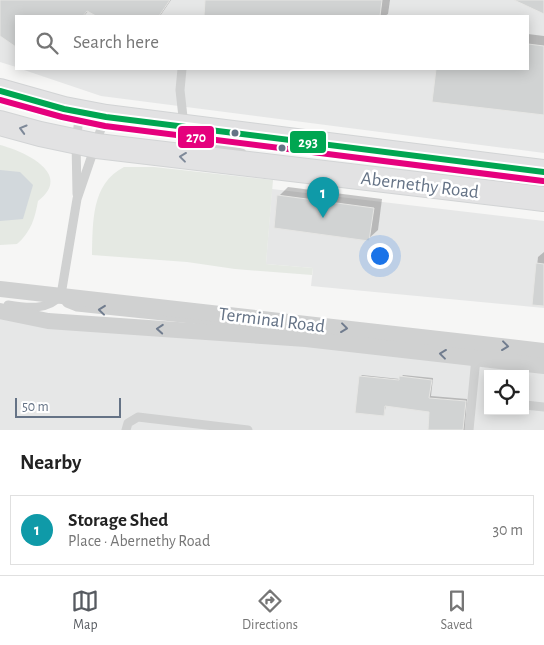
<!DOCTYPE html>
<html lang="en">
<head>
<meta charset="utf-8">
<style>
	:root { --surface:#fff; --page:#f2f2f2; --text:#222; --muted:#767676; --line:#e0e0e0; --accent:#575b61 }
	body { margin:0; font-family:"Alegreya Sans",sans-serif; background:var(--page); color:var(--text) }
	.controls { position:absolute; right:15px; bottom:15px; display:grid; overflow:hidden; border-radius:0px; box-shadow:0 2px 12px #0003 }
	.controls button { width:45px; height:45px; display:grid; place-items:center; padding:0; border:0; border-bottom:1px solid var(--line); background:var(--surface); color:var(--text); font:25px sans-serif }
	.scale { position:absolute; left:15px; bottom:12px; width:106px; box-sizing:border-box; padding-left:5px; border:2px solid #657386; border-top:0; font-size:14px; line-height:18px; white-space:nowrap; color:#657386; -webkit-text-stroke:4px #fff; paint-order:stroke }
	.you { position:absolute; left:379px; top:255px; width:18px; height:18px; margin:-12px; border:4px solid #fff; border-radius:50%; background:#1a73e8; box-shadow:0 0 0 8px #1a73e833 }
	.badge { display:grid; place-items:center; width:32px; height:32px; border-radius:50%; background:var(--accent); color:#fff; font-size:16px; font-weight:700 }
	.pin { position:absolute; translate:-50% -41px; filter:drop-shadow(0 1px 2px #0008) }
	.pin::after { content:''; position:absolute; top:26px; width:18px; height:15px; background:inherit; clip-path:polygon(0 0,100% 0,50% 100%) }
	.list { margin:0; padding:0; list-style:none }
	h2 { display:flex; justify-content:space-between; align-items:center; height:65px; margin:0; padding:0 20px; font-size:21px }
	h2 small { font-size:16px; font-weight:400; color:var(--muted) }
	.list li { display:grid; grid-template-columns:32px 1fr auto; gap:15px; align-items:center; box-sizing:border-box; height:70px; margin:0 10px 10px; padding:0 10px; border:1px solid var(--line); border-radius:0px }
	.list b { display:block; font-size:19px; white-space:nowrap }
	.list p { margin:0; font-size:16px; white-space:nowrap; color:var(--muted) }
	.list em { font-size:16px; font-style:normal; color:var(--muted) }
	.icon { flex:none; width:28px; height:28px; fill:none; stroke:currentColor; stroke-width:2; stroke-linecap:round; stroke-linejoin:round }
	.map { position:relative; flex:none; width:544px; height:430px; overflow:hidden }
	.search { position:absolute; background:var(--surface); box-shadow:0 2px 12px #0003; left:15px; right:15px; top:15px; height:55px; display:flex; align-items:center; gap:12px; box-sizing:border-box; padding:0 18px; border-radius:0px; color:var(--muted); font-size:19px }
	.sheet { height:145px; background:var(--surface) }
	nav { display:flex; justify-content:space-around; align-items:center; box-sizing:border-box; height:70px; border-top:1px solid var(--line); background:var(--surface); font-size:14px; color:var(--muted) }
	nav a { display:grid; justify-items:center; gap:2px }
	nav .on { color:var(--accent) }
	.map>svg:first-child { display:block }
	.built { fill:#e6e7e7; fill-rule:evenodd }
	.green { fill:#e5e9e3 }
	.water { fill:#d2d8dc }
	.shadow { fill:#0003 }
	.building { fill:#d1d3d3; stroke:#e6e6e4 }
	.lines { fill:none; stroke-linecap:round; stroke-linejoin:round }
	.secondary-casing { stroke:#d2d4d5; stroke-width:26 }
	.service { stroke:#d0d1d1; stroke-width:9 }
	.minor { stroke:#d0d1d1; stroke-width:16 }
	.secondary { stroke:#e2e2e3; stroke-width:24 }
	.bus-1-casing { stroke:#fff; stroke-width:10 }
	.bus-2-casing { stroke:#fff; stroke-width:10 }
	.bus-1 { stroke:#00a651; stroke-width:6 }
	.bus-2 { stroke:#e5007d; stroke-width:6 }
	.oneway { stroke:#7e8999 }
	.oneway2 { stroke:#707c8e }
	.bus-dot { fill:#657386; stroke:#fff; stroke-width:2 }
	.labels { text-anchor:middle; stroke-width:5; stroke-linejoin:round; paint-order:stroke }
	.street-label { font-size:19px; fill:#657386; stroke:#fff }
	.line-badge { stroke:#fff; stroke-width:2 }
	.badge-label { font-size:14px; text-anchor:middle; font-weight:bold; fill:#fff }
</style>
</head>
<body>
<div class="map">
<svg width="544" height="430" viewBox="0 0 544 430">
	<rect width="100%" height="100%" fill="#f6f6f5"/>
	<g class="built">
		<polygon points="0,0 544,0 544,153 101,96 21,69 528,69 528,16 16,16 16,67 0,62"/>
		<polygon points="272,189 544,221 544,308 311,286 313,268 266,264"/>
		<path d="M0,315L312,346L544,372V430H0ZM488,374H525V411H488Z"/>
	</g>
	<g class="green">
		<path d="M0,145C24,151 74,174 38,201C35,218 31,232 17,244L0,245Z"/>
		<path d="M124,167H154L273,180L266,264L313,268L312,275L235,269L187,262L92,255C93,222 91,184 124,167Z"/>
	</g>
	<polygon class="water" points="0,170 20,172 33,185 23,219 0,221"/>
	<g class="shadow">
		<polygon points="0,0 171,0 160,16 98,16 89,10 84,16 16,16 16,45 0,34"/>
		<polygon points="206,0 390,0 388,14 385,16 205,16"/>
		<polygon points="528,34 544,36 544,114 433,100 437,69 528,69"/>
		<polygon points="288,187 382,199 378,230 368,239 279,196"/>
		<polygon points="544,252 544,305 533,304 538,257"/>
		<polygon points="362,375 400,379 403,375 433,378 431,396 467,399 465,430 429,430 431,410 386,405 384,415 360,377"/>
	</g>
	<g class="building">
		<polygon points="0,0 170,0 159,16 96,16 87,11 83,16 16,16 16,47 0,36"/>
		<polygon points="205,0 382,0 380,16 204,16"/>
		<polygon points="514,0 544,0 544,14"/>
		<polygon points="528,44 544,46 544,115 432,102 436,69 528,69"/>
		<polygon points="277,195 374,208 369,241 274,228"/>
		<polygon points="536,263 544,264 544,306 532,305"/>
		<polygon points="359,376 399,380 399,376 432,380 429,398 466,401 463,430 428,430 429,412 385,406 384,416 355,413"/>
	</g>
	<g class="lines">
		<g class="secondary-casing">
			<g id="secondary">
				<polyline points="0,91 64,109 106,117 544,172"/>
				<polyline points="0,123 40,134 97,146 544,199"/>
			</g>
		</g>
		<g class="service">
			<polyline points="182,69 180,90 184,126"/>
			<polyline points="196,136 209,145 242,153"/>
			<polyline points="77,194 76,141 80,112"/>
			<polyline points="61,295 77,199 105,117"/>
			<path d="M8,305C26,308 48,311 61,295L67,303L77,307L230,323L257,329"/>
			<polyline points="525,405 544,407"/>
			<polyline points="126,430 128,423 138,417 248,430"/>
			<polyline points="469,430 476,358"/>
		</g>
		<g class="minor">
			<polyline points="0,289 544,351"/>
			<polyline points="0,311 48,321 306,339 544,366"/>
		</g>
		<use href="#secondary" class="secondary"/>
		<g class="bus-1-casing">
			<polyline id="bus-1" points="0,91 64,109 106,117 544,172"/>
		</g>
		<g class="bus-2-casing">
			<polyline id="bus-2" points="0,100 62,117 105,126 543,181"/>
		</g>
		<use href="#bus-1" class="bus-1"/>
		<use href="#bus-2" class="bus-2"/>
	</g>
	<defs><path id="oneway-chevron" d="M-2-3.5L2.5 0L-2 3.5" fill="none" stroke-width="1.6" stroke-linecap="round" stroke-linejoin="round" transform="scale(1.25)"/></defs>
	<g class="oneway">
		<use href="#oneway-chevron" transform="translate(23 129) rotate(-164)"/>
		<use href="#oneway-chevron" transform="translate(183 157) rotate(-173)"/>
	</g>
	<g class="oneway2">
		<use href="#oneway-chevron" transform="translate(102 310) rotate(-174)"/>
		<use href="#oneway-chevron" transform="translate(344 328) rotate(7)"/>
		<use href="#oneway-chevron" transform="translate(160 329) rotate(-176)"/>
		<use href="#oneway-chevron" transform="translate(505 346) rotate(7)"/>
		<use href="#oneway-chevron" transform="translate(443 354) rotate(-173)"/>
	</g>
	<g class="bus-dot">
		<circle cx="235" cy="133" r="4.5"/>
		<circle cx="282" cy="148" r="4.5"/>
	</g>
	<g class="labels">
		<g class="street-label">
			<text transform="translate(420 184) rotate(7)" y="7">Abernethy Road</text>
			<text transform="translate(272 319) rotate(7)" y="7">Terminal Road</text>
		</g>
	</g>
	<g class="line-badge">
		<rect x="177" y="125" width="38" height="24" rx="5" fill="#e5007d"/>
		<rect x="289" y="130" width="38" height="24" rx="5" fill="#00a651"/>
	</g>
	<g class="badge-label">
		<text x="196" y="142">270</text>
		<text x="308" y="147">293</text>
	</g>
</svg>
<div class="controls">
<button><svg class="icon" aria-label="locate" viewBox="0 0 24 24"><circle cx="12" cy="12" r="6"/><path d="M12 2v4M12 18v4M2 12h4M18 12h4"/></svg></button>
</div>
<div class="scale">50 m</div>
<div class="you"></div>
<div class="pin badge" style="left:323px;top:218px;background:#0f9aa8">1</div>
<div class="search"><svg class="icon" aria-label="search" viewBox="0 0 24 24"><circle cx="10" cy="10" r="6"/><path d="M15 15l6 6"/></svg>Search here</div>
</div>
<section class="sheet">
<h2>Nearby<small></small></h2>
<ul class="list">
<li><span class="badge" style="background:#0f9aa8">1</span><div><b>Storage Shed</b><p>Place · Abernethy Road</p></div><em>30 m</em></li>
</ul>
</section>
<nav>
<a class="on"><svg class="icon" aria-label="map" viewBox="0 0 24 24"><path d="M3 6l6-2 6 2 6-2v14l-6 2-6-2-6 2zM9 4v14M15 6v14"/></svg>Map</a>
<a><svg class="icon" aria-label="directions" viewBox="0 0 24 24"><path d="M12 3l9 9-9 9-9-9zM9 14v-3h6M13 9l2 2-2 2"/></svg>Directions</a>
<a><svg class="icon" aria-label="saved" viewBox="0 0 24 24"><path d="M7 4h10v16l-5-4-5 4z"/></svg>Saved</a>
</nav>
</body>
</html>
